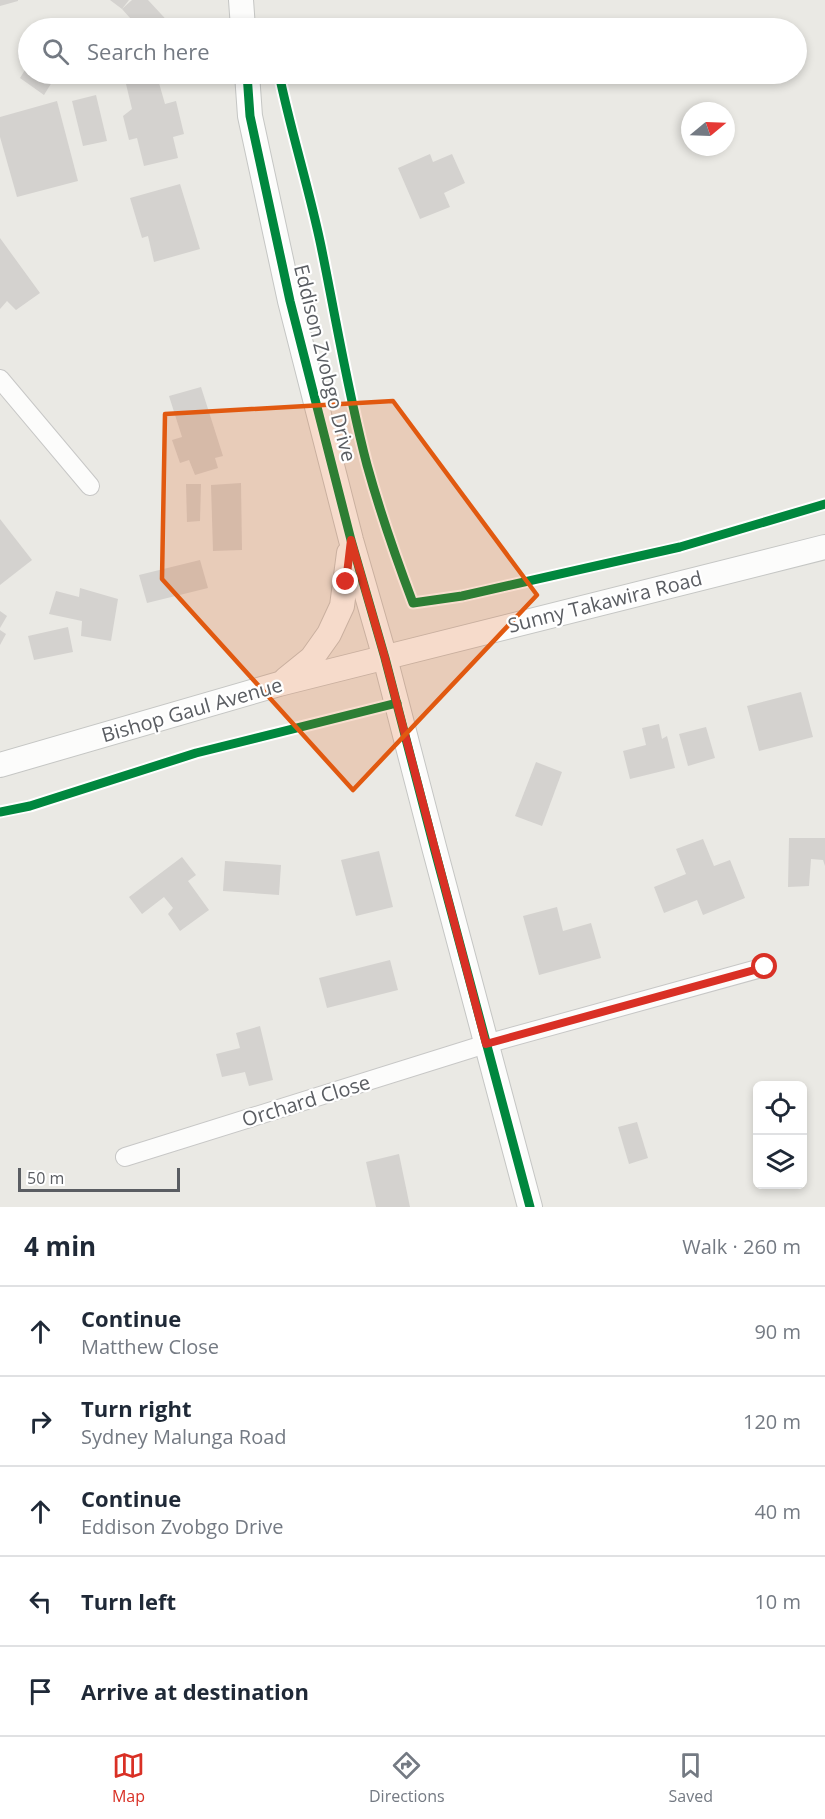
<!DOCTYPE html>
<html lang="en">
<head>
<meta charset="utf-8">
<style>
	:root { --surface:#fff; --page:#f6f6f7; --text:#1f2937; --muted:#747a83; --line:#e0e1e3; --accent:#d93025 }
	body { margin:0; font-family:"Open Sans",sans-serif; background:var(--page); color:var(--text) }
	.controls { position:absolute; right:18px; bottom:18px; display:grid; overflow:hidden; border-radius:9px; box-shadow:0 3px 9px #0003 }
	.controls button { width:54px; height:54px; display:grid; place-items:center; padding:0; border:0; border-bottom:2px solid var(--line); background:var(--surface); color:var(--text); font:30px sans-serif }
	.compass { position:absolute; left:681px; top:102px; width:54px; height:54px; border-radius:50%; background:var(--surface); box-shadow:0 3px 9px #0003; rotate:71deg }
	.scale { position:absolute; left:18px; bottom:15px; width:162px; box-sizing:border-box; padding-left:6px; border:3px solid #5a5d62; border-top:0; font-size:16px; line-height:21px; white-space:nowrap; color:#5a5d62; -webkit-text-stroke:4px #fff; paint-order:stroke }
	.stop { position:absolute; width:18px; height:18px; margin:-14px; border:4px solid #d93025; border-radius:50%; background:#fff }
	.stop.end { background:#d93025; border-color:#fff; box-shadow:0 2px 6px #0008 }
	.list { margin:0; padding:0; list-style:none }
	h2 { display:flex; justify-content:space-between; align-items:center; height:78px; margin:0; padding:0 24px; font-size:26px }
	h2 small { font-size:20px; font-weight:400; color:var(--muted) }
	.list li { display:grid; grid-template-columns:39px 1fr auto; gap:18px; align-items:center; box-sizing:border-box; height:90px; padding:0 24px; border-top:2px solid var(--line) }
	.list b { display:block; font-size:22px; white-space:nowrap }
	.list p { margin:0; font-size:20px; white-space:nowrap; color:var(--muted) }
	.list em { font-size:20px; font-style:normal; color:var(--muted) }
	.icon { flex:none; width:33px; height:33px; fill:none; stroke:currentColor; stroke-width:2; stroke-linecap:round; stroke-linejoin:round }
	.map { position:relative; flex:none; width:825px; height:1207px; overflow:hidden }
	.search { position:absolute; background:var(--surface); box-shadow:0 3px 9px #0003; left:18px; right:18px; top:18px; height:66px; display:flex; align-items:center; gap:15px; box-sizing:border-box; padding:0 21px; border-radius:33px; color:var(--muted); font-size:22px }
	.sheet { height:528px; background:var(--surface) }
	nav { display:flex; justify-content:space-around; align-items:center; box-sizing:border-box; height:84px; border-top:2px solid var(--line); background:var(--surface); font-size:16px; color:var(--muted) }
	nav a { display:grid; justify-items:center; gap:3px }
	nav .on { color:var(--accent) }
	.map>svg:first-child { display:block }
	.building { fill:#d4d2cf }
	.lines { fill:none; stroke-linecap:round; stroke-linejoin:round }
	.street-casing { stroke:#c7c7c6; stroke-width:20 }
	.secondary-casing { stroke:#c5c6c4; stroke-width:26 }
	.street { stroke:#fcfcfb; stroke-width:18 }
	.secondary { stroke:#fcfcfb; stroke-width:24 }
	.cycleway-casing { stroke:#fff; stroke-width:13 }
	.cycleway { stroke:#00873e; stroke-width:9 }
	.route { stroke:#d93025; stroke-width:8 }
	.marked { fill:#e15910; fill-opacity:0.2; stroke:#e15910; stroke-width:4.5; stroke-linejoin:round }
	.labels { text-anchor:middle; stroke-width:4.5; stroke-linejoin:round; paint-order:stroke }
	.street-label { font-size:20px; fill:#5a5d62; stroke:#fff }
</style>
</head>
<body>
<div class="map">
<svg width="825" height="1207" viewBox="0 0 825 1207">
	<rect width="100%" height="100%" fill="#eae9e4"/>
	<g class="building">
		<polygon points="0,0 18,0 18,1 0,6"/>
		<polygon points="110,0 129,0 122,9 132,0 148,0 174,28 139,28 122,9"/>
		<polygon points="62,20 75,28 56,28"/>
		<polygon points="28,40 28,63 18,56"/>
		<polygon points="28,65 28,74 57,74 44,95 20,78"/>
		<polygon points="157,76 165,104 176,101 184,134 173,137 178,158 144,166 137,138 129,140 123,116 132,109 126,84"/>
		<polygon points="96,95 107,141 83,146 72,101"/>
		<polygon points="57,101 78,181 17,197 0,137 0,117"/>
		<polygon points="430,154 433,162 452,154 465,183 444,193 450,207 420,219 398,168"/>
		<polygon points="180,184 200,249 154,262 148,236 142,238 130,198"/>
		<polygon points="0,238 40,293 16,310 7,301 0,309"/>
		<polygon points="201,387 223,456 215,458 218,468 195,475 189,460 180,463 172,440 182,437 169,396"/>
		<polygon points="241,483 242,550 213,551 211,485"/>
		<polygon points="186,484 201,484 200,521 187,522"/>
		<polygon points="0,519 32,560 0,585"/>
		<polygon points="200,560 208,588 147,603 139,575"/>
		<polygon points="80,588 118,599 111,641 81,636 82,621 49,614 56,591 79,597"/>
		<polygon points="0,611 7,616 0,628"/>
		<polygon points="68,627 73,652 34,660 28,636"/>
		<polygon points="0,630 6,634 0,645"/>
		<polygon points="801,692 813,737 759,751 747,706"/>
		<polygon points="659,724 662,739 667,736 675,768 630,779 623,751 646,745 642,728"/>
		<polygon points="706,727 715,758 688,766 679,734"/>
		<polygon points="536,762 562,772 542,826 515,816"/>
		<polygon points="789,838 825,838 825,866 823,860 811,859 809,886 788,887"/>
		<polygon points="703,839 714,866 730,860 745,898 703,915 697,900 664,913 654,887 686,874 676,849"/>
		<polygon points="379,851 393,907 356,916 341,860"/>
		<polygon points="182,857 196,875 188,881 209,910 180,931 168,914 173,908 164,897 142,914 129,897"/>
		<polygon points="225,861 281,865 279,895 223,891"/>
		<polygon points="557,907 563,931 591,923 601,958 539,975 523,916"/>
		<polygon points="390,960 398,990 327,1008 319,978"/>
		<polygon points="260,1026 273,1080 249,1086 245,1072 222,1077 216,1054 240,1048 236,1033"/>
		<polygon points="637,1122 648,1158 629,1164 618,1127"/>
		<polygon points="399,1154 410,1207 376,1207 366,1162"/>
	</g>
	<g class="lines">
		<g class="street-casing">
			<g id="street">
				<polyline points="0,379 90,486"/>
				<polyline points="125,1157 486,1044 765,967"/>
			</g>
		</g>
		<g class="secondary-casing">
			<g id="secondary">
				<polyline points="241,0 243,28"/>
				<polyline points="247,74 250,116 290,301 351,540 385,658 434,847 530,1207"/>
				<polyline points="286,679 312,658 329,634 342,606 349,553"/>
				<polyline points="0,765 279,684 825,547"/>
			</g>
		</g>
		<use href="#street" class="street"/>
		<use href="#secondary" class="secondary"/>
		<g class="cycleway-casing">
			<g id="cycleway">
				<polyline points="247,74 250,116 290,301 351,540 385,658 434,847 530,1207"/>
				<path d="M279,74C291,132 309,188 321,246C336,319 348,393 367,465C380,512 396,558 413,603L462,596L680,547L825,504"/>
				<polyline points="0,812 30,806 196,753 397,703"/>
			</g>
		</g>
		<use href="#cycleway" class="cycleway"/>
	</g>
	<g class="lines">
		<polyline class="route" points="346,582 351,540 385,658 486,1044 765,967"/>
	</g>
	<path class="marked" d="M393,401L537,595L353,790L162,579L165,414Z"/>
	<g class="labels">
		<g class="street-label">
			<text transform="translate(325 363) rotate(76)" y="7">Eddison Zvobgo Drive</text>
			<text transform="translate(605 602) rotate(-14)" y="7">Sunny Takawira Road</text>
			<text transform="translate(192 710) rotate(-16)" y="7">Bishop Gaul Avenue</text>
			<text transform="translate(306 1101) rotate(-17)" y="7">Orchard Close</text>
		</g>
	</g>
</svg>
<div class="controls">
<button><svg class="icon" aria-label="locate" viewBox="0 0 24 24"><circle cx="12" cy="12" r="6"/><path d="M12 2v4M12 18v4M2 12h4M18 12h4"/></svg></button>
<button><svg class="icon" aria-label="layers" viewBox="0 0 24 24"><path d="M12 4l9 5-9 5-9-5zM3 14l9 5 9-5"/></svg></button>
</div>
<svg class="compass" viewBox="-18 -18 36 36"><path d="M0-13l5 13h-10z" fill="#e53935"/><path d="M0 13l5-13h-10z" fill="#747a83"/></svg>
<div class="scale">50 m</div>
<div class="stop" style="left:765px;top:967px"></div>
<div class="stop end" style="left:346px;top:582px"></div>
<div class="search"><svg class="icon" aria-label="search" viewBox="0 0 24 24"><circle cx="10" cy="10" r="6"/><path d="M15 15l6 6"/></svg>Search here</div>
</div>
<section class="sheet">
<h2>4 min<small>Walk · 260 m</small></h2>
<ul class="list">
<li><svg class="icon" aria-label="ahead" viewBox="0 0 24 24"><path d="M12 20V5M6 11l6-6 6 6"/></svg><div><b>Continue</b><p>Matthew Close</p></div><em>90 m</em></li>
<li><svg class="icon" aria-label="right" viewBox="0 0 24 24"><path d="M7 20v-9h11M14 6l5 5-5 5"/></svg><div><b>Turn right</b><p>Sydney Malunga Road</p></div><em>120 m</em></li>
<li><svg class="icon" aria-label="ahead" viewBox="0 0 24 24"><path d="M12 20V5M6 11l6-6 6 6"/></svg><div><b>Continue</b><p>Eddison Zvobgo Drive</p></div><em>40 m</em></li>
<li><svg class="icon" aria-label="left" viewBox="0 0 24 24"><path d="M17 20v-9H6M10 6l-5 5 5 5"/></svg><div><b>Turn left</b></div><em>10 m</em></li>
<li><svg class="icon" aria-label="arrive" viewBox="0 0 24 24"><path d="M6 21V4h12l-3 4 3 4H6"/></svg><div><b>Arrive at destination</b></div></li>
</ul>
</section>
<nav>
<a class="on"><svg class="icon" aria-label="map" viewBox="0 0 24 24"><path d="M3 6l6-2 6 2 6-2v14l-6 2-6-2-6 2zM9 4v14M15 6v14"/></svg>Map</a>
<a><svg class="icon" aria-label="directions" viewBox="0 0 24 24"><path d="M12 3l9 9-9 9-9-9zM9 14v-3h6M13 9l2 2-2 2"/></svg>Directions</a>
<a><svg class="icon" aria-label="saved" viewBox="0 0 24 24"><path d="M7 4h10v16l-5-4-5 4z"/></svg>Saved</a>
</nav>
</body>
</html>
